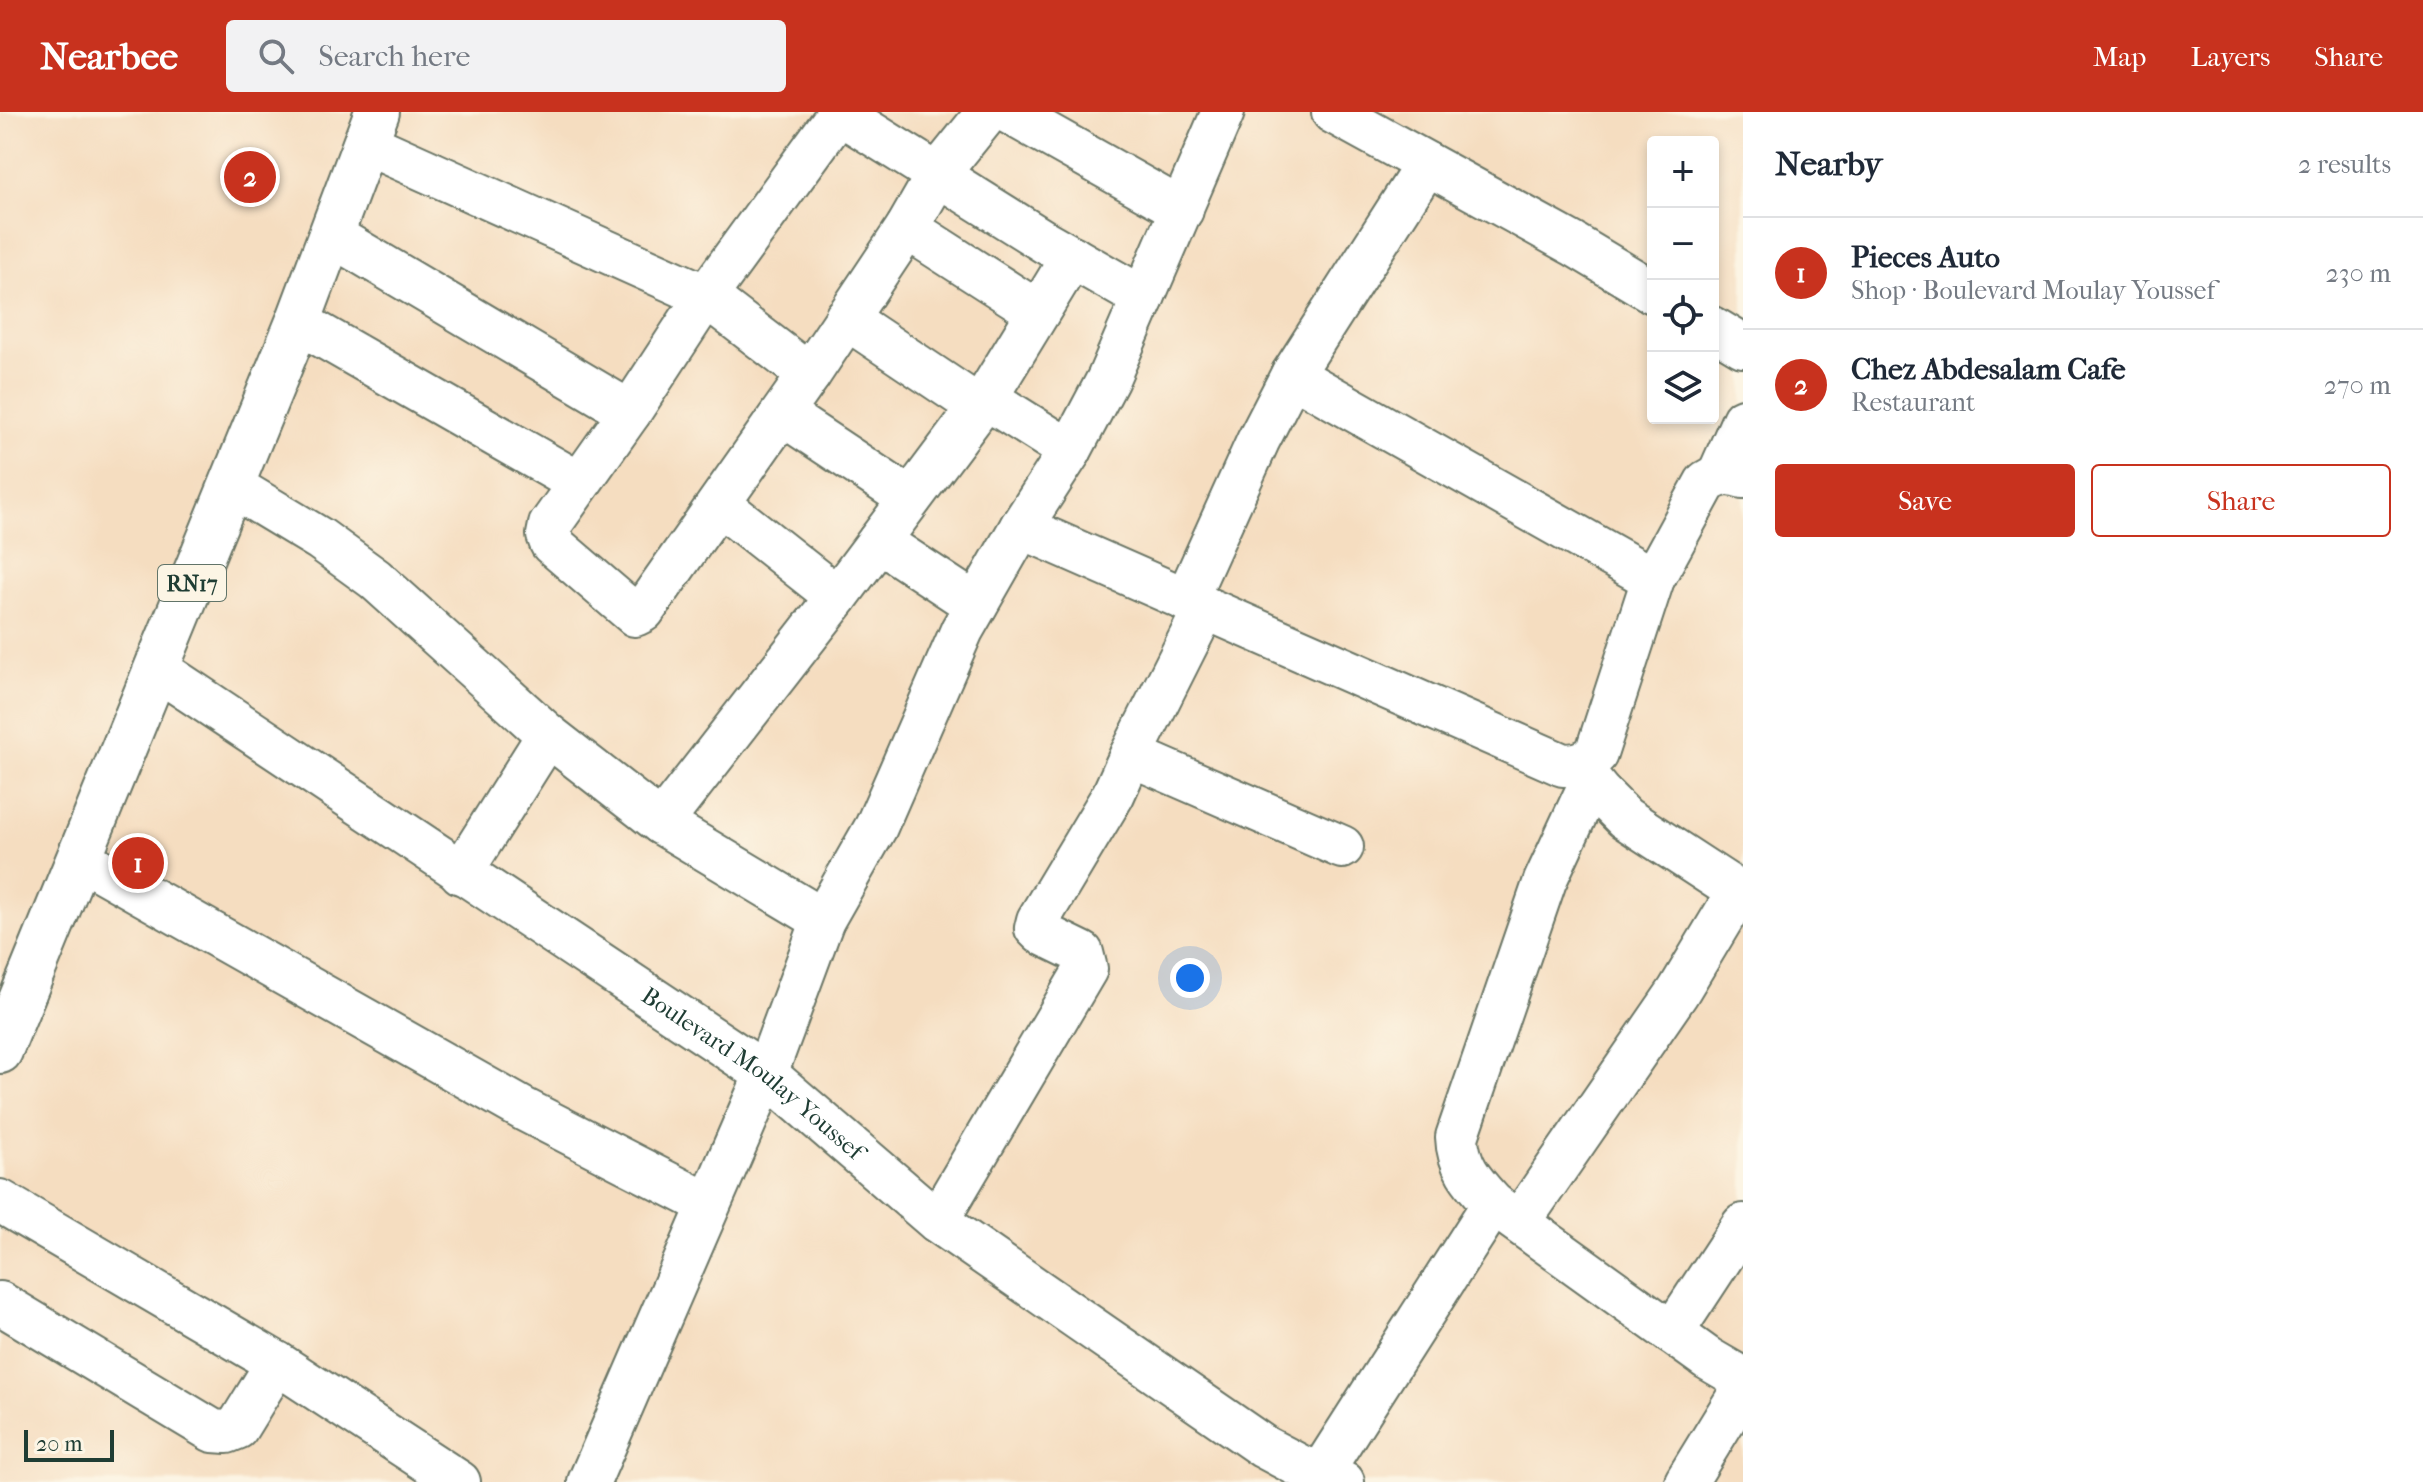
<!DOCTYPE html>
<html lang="en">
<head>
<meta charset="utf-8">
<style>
	:root { --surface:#fff; --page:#f2f2f3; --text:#1f2937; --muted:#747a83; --line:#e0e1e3; --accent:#c8321e }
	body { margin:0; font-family:"IM FELL French Canon",serif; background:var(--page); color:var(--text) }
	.controls { position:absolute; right:24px; top:24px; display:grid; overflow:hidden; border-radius:8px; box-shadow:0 4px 12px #0003 }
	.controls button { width:72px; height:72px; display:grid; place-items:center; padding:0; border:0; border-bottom:2px solid var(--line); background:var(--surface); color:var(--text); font:40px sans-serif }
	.scale { position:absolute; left:24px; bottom:20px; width:90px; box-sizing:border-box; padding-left:8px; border:4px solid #1f3d34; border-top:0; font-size:22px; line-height:28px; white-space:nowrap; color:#1f3d34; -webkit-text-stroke:6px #fcf5e5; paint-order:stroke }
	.you { position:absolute; left:1190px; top:866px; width:28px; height:28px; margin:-20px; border:6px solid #fff; border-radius:50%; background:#1a73e8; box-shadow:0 0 0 12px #1a73e833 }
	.badge { display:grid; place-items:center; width:52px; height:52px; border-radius:50%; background:var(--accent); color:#fff; font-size:26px; font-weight:700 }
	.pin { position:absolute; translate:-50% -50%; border:4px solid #fff; box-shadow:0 2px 8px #0006 }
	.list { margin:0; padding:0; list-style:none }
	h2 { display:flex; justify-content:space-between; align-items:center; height:104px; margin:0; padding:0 32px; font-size:34px }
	h2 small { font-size:26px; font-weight:400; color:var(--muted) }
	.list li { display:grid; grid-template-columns:52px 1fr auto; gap:24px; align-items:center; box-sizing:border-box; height:112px; padding:0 32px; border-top:2px solid var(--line) }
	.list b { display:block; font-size:30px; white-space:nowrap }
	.list p { margin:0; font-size:26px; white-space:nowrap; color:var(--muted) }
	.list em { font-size:26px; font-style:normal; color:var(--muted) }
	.actions { display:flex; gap:16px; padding:24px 32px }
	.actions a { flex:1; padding:18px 0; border:2px solid var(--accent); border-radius:8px; text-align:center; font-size:28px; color:var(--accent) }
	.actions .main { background:var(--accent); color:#fff }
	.icon { flex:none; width:44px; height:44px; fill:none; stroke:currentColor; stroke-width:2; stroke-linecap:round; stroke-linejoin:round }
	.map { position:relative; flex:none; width:1743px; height:1370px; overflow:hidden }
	header { display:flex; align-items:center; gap:48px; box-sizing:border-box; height:112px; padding:0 40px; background:var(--accent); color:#fff }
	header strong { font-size:38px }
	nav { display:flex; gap:44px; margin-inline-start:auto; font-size:28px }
	.search { width:560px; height:72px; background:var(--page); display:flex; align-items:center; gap:20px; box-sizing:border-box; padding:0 28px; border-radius:8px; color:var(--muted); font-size:30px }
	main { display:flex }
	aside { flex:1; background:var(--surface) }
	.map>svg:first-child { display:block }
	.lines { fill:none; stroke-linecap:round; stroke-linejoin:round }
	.minor-casing { stroke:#6a7565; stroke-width:46 }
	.major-casing { stroke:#6a7565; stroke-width:48 }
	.minor { stroke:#fff; stroke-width:42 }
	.major { stroke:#fff; stroke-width:44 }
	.labels { text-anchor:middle; stroke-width:7; stroke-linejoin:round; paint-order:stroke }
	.shield { fill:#fcf5e5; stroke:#617469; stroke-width:2 }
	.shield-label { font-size:22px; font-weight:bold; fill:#1f3d34 }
	.street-label { font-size:24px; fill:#1f3d34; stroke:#fcf5e5 }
</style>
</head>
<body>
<header>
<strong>Nearbee</strong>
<div class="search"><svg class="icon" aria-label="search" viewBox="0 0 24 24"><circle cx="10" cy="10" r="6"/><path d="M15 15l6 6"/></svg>Search here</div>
<nav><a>Map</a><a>Layers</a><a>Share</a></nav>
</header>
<main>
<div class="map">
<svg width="1743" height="1370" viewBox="0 0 1743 1370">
	<rect width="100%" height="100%" fill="#fcf5e5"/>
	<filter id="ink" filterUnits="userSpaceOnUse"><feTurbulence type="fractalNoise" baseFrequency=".0125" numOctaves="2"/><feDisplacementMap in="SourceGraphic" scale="16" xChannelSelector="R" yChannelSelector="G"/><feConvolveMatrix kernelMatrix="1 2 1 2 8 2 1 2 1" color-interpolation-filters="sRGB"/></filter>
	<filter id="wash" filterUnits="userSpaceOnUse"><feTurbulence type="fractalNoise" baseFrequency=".006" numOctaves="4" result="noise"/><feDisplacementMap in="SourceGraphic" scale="32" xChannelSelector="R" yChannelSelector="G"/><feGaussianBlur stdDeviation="1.8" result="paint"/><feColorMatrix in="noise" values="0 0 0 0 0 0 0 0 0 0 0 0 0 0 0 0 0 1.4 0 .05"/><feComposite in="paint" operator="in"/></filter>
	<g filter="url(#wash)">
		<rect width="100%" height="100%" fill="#f5ddc0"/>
	</g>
	<g filter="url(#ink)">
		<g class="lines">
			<g class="minor-casing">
				<g id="minor">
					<polyline points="840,0 706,184 630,300 550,413 548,423 551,431 635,503 643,499 809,263 907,116 938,62 988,0"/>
					<polyline points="1008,0 1182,98"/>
					<polyline points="1333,0 1573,132 1653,180"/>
					<polyline points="839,1 1045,130 1143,186"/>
					<polyline points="365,31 706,184 809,263"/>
					<polyline points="907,116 1038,200"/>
					<polyline points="331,123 630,300"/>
					<polyline points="846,206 979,295"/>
					<polyline points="298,210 579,371"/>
					<polyline points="1713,216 1743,234"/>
					<polyline points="1292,263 1653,467"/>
					<polyline points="986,286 1072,145"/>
					<polyline points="782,302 910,387"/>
					<polyline points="1719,362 1743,308"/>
					<polyline points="232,374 320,427 375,467 548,623 661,711 823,808"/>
					<polyline points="719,392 837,485"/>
					<path d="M1021,415L1563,653C1577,653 1585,651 1596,642L1653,467L1706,370C1719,362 1728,360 1743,365"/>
					<polyline points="879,429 976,493"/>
					<polyline points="1186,488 1258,329 1292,263 1427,52"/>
					<path id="s1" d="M157,557L766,962L937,1109L1264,1335L1319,1364L1343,1370"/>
					<polyline points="1131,643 1342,735"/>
					<polyline points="1577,653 1599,680 1625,706 1743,783"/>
					<path d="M1591,670L1545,769L1457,1025C1458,1055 1474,1071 1493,1092L1707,1246L1743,1267"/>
					<polyline points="661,711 837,485 986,286 1070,339"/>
					<polyline points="79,746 525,998 708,1092"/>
					<polyline points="461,761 548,623"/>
					<polyline points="0,1089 277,1251 459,1370"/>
					<polyline points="937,1109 1086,857 1082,841 1041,821 1036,816 1038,808 1113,683 1131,643 1205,496"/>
					<polyline points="1520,1109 1678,880 1738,780"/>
					<polyline points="0,1191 213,1319 227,1320 237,1316 277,1251"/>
					<polyline points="1672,1221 1743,1113"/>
					<polyline points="1319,1364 1493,1092"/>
					<polyline points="589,1370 766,962 823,808 876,715 962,518 1021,415 1070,339 1108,267 1223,0"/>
					<polyline points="1686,1370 1743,1277"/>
				</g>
			</g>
			<g class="major-casing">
				<polyline id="major" points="0,939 298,210 377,0"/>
			</g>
			<use href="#minor" class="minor"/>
			<use href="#major" class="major"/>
		</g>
	</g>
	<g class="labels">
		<rect class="shield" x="158" y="453" width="68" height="36" rx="6"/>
		<g class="shield-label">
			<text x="192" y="479">RN17</text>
		</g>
		<g class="street-label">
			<text dy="8" stroke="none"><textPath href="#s1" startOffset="720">Boulevard Moulay Youssef</textPath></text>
		</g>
	</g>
</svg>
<div class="controls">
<button>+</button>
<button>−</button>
<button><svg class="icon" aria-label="locate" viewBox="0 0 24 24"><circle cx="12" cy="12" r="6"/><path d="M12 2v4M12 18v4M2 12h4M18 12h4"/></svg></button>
<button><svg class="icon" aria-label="layers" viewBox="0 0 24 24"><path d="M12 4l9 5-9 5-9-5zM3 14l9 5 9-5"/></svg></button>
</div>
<div class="scale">20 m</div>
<div class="you"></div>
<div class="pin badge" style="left:138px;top:751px">1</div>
<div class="pin badge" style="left:250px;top:65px">2</div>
</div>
<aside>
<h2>Nearby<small>2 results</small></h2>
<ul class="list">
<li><span class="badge">1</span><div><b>Pieces Auto</b><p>Shop · Boulevard Moulay Youssef</p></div><em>230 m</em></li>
<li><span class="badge">2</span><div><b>Chez Abdesalam Cafe</b><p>Restaurant</p></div><em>270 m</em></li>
</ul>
<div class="actions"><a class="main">Save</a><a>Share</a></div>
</aside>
</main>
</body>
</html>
